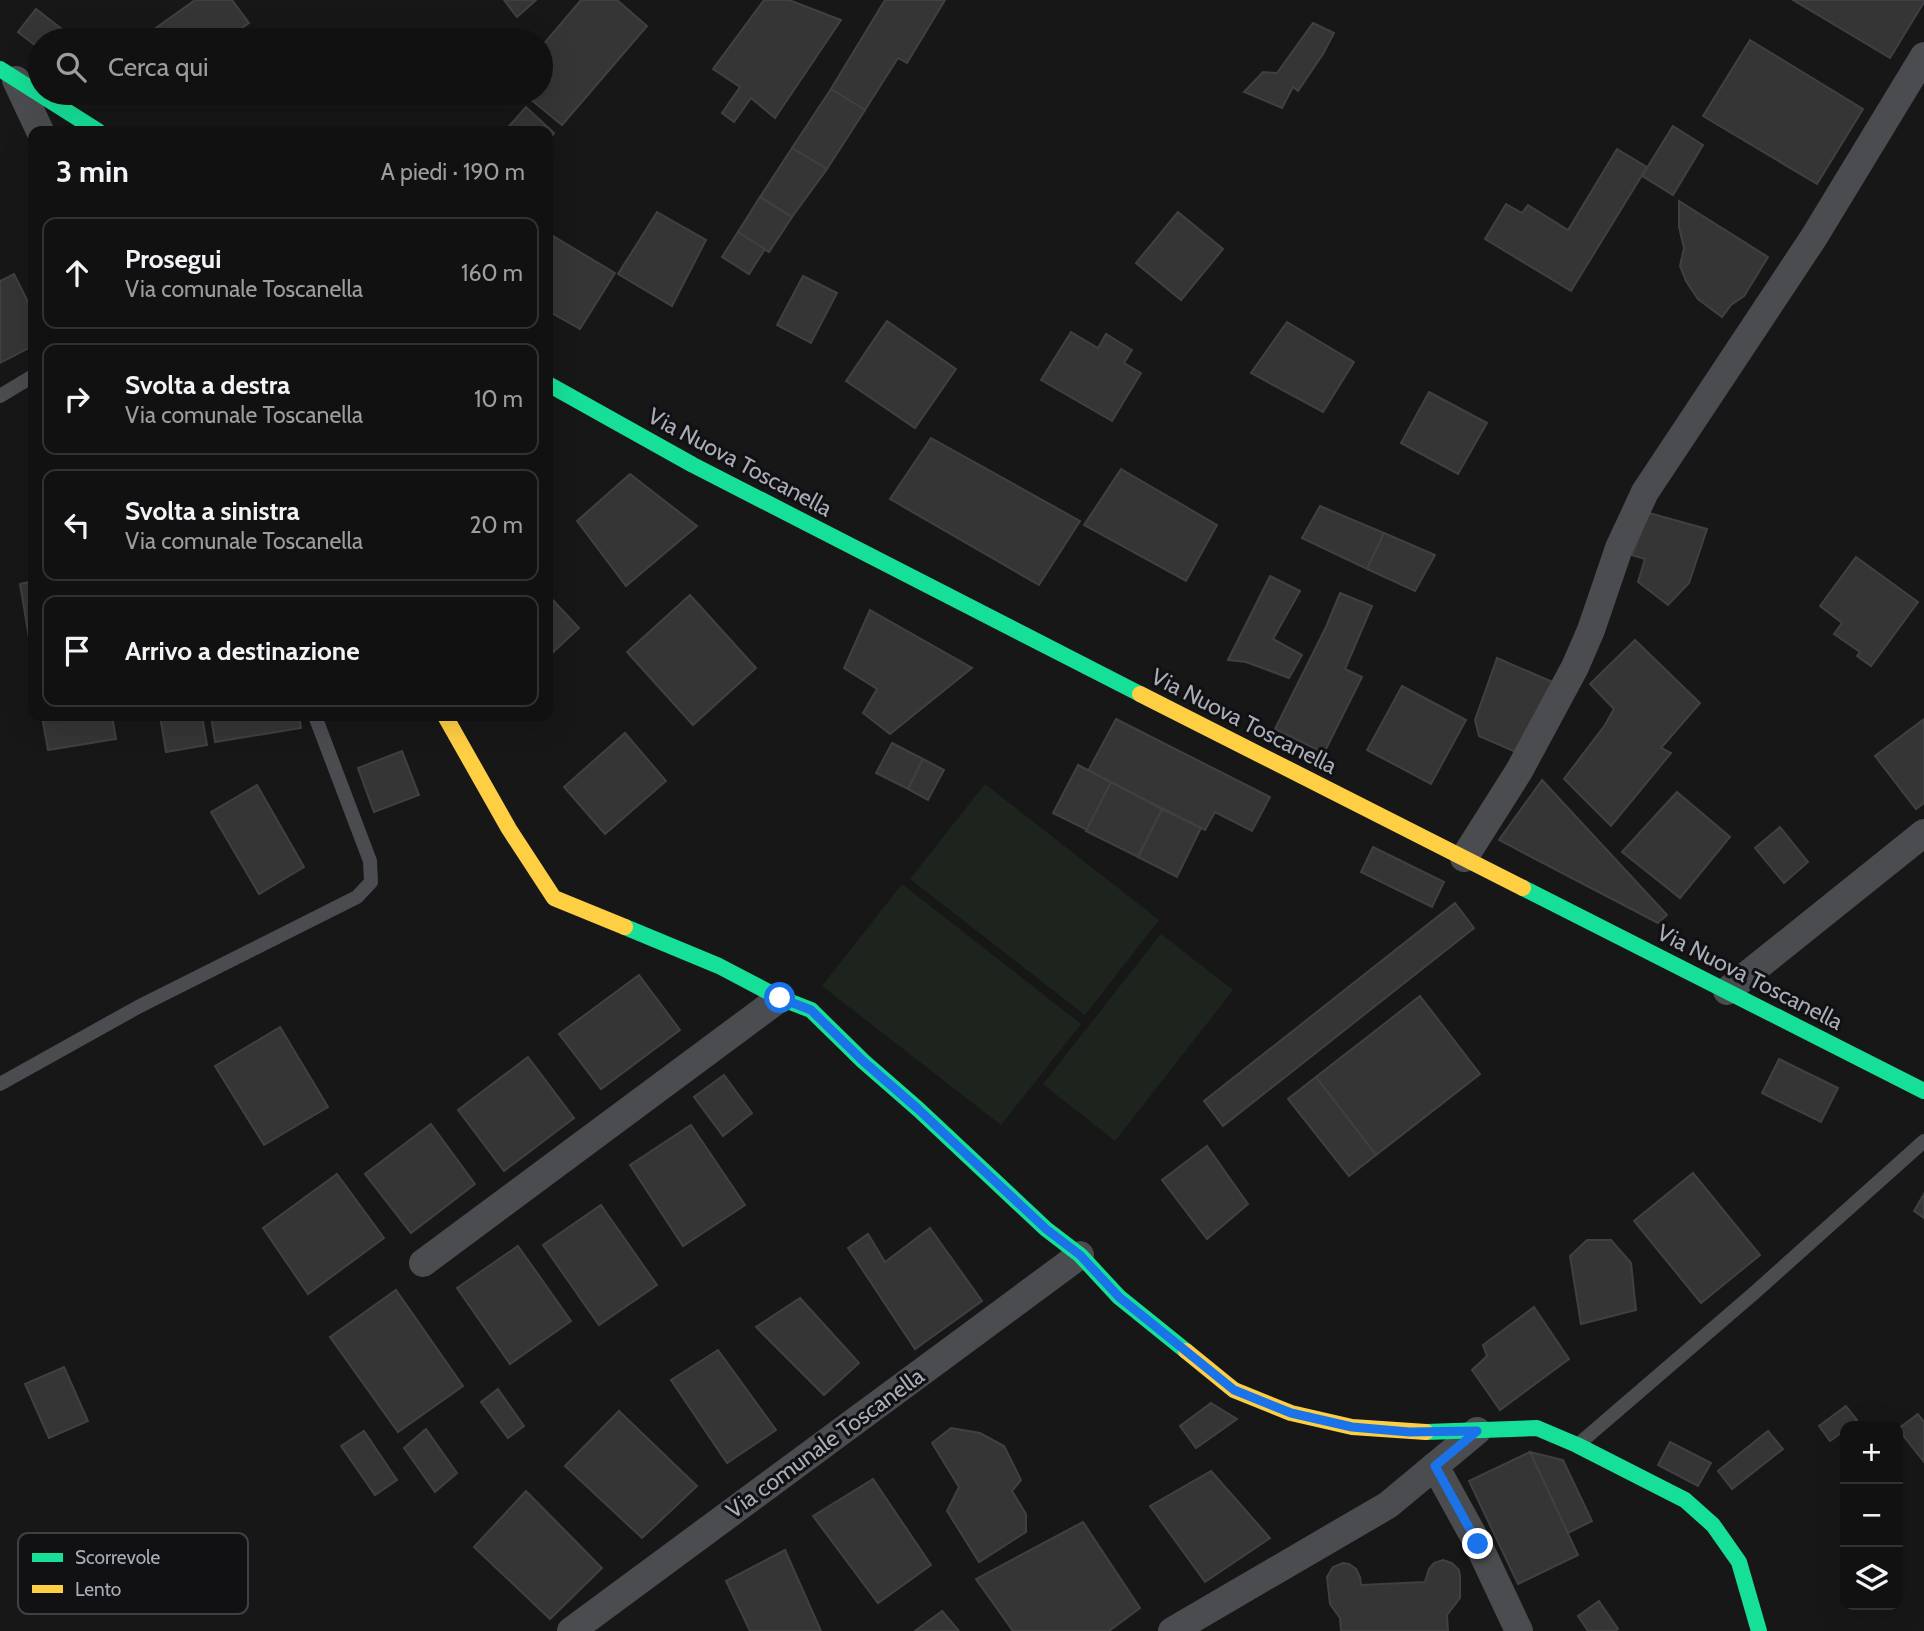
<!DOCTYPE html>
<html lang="it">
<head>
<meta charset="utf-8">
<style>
	:root { --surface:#111; --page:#1a1a1a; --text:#f1f3f6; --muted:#9c9d9f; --line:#303131 }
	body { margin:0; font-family:Cabin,sans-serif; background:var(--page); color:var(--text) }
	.controls { position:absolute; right:21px; bottom:21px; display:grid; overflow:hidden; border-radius:14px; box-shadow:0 7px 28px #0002 }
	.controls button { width:63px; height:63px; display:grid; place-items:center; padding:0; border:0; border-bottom:2px solid var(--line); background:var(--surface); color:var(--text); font:35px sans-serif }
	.stop { position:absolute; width:21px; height:21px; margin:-16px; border:5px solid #1a73e8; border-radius:50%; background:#fff }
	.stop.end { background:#1a73e8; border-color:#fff; box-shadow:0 2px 7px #0008 }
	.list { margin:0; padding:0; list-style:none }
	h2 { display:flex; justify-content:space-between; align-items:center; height:91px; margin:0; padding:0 28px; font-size:30px }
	h2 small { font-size:23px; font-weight:400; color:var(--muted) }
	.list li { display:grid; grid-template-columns:46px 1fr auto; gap:21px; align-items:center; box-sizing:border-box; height:112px; margin:0 14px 14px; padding:0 14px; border:2px solid var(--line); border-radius:14px }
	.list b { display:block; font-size:26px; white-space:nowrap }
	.list p { margin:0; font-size:23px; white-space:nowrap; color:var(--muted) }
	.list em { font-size:23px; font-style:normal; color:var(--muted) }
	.icon { flex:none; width:38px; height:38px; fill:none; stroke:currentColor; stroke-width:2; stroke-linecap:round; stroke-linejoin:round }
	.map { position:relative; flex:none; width:1924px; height:1631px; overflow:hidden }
	.search { position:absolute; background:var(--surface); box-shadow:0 7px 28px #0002; left:28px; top:28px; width:525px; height:77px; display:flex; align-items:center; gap:18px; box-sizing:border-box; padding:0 24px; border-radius:38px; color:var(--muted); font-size:26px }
	.panel { position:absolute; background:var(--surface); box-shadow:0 7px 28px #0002; left:28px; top:126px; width:525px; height:595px; border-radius:14px }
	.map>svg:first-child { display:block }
	.green { fill:#1d241e }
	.building { fill:#353536; stroke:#3f4043; stroke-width:2 }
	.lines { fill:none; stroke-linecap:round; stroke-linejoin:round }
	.lane { stroke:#4b4c50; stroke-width:14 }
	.street { stroke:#4b4c50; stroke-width:28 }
	.fast { stroke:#16e098; stroke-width:16 }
	.slow { stroke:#ffcf43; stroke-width:16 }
	.route { stroke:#1a73e8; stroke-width:9 }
	.labels { text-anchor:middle; stroke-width:6; stroke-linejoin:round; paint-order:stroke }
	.street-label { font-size:23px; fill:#a8adb8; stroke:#111113 }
	.key { fill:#111113; stroke:#3e4045; stroke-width:2 }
	.key-label { font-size:19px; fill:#a8adb8 }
</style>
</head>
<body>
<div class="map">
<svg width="1924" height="1631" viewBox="0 0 1924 1631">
	<rect width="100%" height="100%" fill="#171717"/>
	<g class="green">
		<polygon points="985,784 1159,920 1085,1015 910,879"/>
		<polygon points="902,884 1081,1024 1001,1125 822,986"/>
		<polygon points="1161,934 1233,990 1115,1141 1043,1084"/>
	</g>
	<g class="building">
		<polygon points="195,0 232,0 249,23 224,40 165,40 156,28"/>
		<polygon points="504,0 536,0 517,17"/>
		<polygon points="581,0 617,0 647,26 562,125 523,93 541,93 541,47"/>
		<polygon points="764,0 789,0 841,20 775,118 751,98 734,122 722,113 740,87 713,69"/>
		<polygon points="885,0 945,0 907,63 898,58 865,110 831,89"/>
		<polygon points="1793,0 1924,0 1924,2 1890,58"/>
		<polygon points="36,9 76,40 40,40 40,49 18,32"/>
		<polygon points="1313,23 1334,33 1323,54 1298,91 1293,87 1282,108 1244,92 1263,72 1277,73"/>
		<polygon points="1750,40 1863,109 1817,184 1703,116"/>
		<polygon points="831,89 865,110 827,169 792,148"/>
		<polygon points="526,107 554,133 548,141 548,131 505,131"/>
		<polygon points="1673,126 1703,145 1673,195 1642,176"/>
		<polygon points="792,148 827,169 792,217 760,197"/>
		<polygon points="1617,149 1647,167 1571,291 1485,239 1506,204 1522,213 1528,205 1568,230"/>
		<polygon points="760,197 792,217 769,252 738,232"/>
		<polygon points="1679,201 1768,257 1744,296 1731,305 1722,317 1698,299 1686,281 1680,266 1684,248 1679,227"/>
		<polygon points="657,212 706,240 672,306 618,274"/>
		<polygon points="1178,212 1223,249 1181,300 1136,263"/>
		<polygon points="738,232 765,249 749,274 722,257"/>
		<polygon points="548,233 615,273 580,329 548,311"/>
		<polygon points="14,274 33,312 33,346 0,363 0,281"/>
		<polygon points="803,276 837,293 811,343 777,325"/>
		<polygon points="887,321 956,369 915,428 846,381"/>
		<polygon points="1287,322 1354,362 1323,412 1251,373"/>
		<polygon points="1071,332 1098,348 1106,334 1132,350 1124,363 1141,373 1112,421 1041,380"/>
		<polygon points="1429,392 1487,423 1458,474 1401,443"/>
		<polygon points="931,438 1080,521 1039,585 890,499"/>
		<polygon points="1121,469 1217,525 1186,581 1084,525"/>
		<polygon points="630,474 697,526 626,586 577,521"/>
		<polygon points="1320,506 1384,533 1367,569 1302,538"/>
		<polygon points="1649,513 1707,529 1689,583 1668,605 1638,582 1645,559 1632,555"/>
		<polygon points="1384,533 1435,555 1415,591 1367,569"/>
		<polygon points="1856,557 1918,602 1871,666 1857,656 1860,652 1834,634 1842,623 1820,606"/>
		<polygon points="1270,576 1300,591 1273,639 1302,655 1289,678 1246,662 1228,660"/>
		<polygon points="33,581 33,661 20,584"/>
		<polygon points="1340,593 1372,606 1345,669 1362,677 1324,753 1275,729 1326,627"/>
		<polygon points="548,595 579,628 548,657"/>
		<polygon points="690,595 756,668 693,725 627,652"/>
		<polygon points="870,610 972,668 890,734 863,713 877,689 844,668"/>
		<polygon points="1635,640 1700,703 1661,748 1671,753 1611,826 1564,779 1605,725 1614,709 1590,684"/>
		<polygon points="1497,658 1555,683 1518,753 1479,736 1475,720"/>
		<polygon points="1402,686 1466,720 1431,784 1367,750"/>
		<polygon points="42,716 112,716 116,739 48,750"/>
		<polygon points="160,716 202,716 207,745 166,752"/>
		<polygon points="211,716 299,716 301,728 215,742"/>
		<polygon points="1116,719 1270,797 1252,831 1215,812 1205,830 1088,771"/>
		<polygon points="1924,719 1924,803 1916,809 1875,756"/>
		<polygon points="625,733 666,781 605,834 564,787"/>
		<polygon points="892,743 923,759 908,789 876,773"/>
		<polygon points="402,751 419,795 374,812 358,768"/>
		<polygon points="923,759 944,770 928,800 908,789"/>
		<polygon points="1078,765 1111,782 1087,830 1053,813"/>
		<polygon points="1542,780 1667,915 1658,923 1499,840"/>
		<polygon points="1111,782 1162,809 1138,857 1086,831"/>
		<polygon points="257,785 304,867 259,894 211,812"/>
		<polygon points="1677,792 1730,837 1680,898 1622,852"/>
		<polygon points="1162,809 1201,828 1177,877 1138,857"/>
		<polygon points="1780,827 1808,862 1784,883 1755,848"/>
		<polygon points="1373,847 1444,882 1432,907 1361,872"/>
		<polygon points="1455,903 1474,928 1223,1126 1204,1101"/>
		<polygon points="639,975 680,1030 601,1089 559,1034"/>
		<polygon points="1420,996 1480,1074 1376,1155 1316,1077"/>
		<polygon points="280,1027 328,1107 264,1145 215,1066"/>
		<polygon points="528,1057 574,1118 504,1171 458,1110"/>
		<polygon points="1779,1059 1838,1088 1821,1122 1762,1093"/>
		<polygon points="724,1075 752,1113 723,1136 694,1097"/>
		<polygon points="1316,1077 1376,1155 1349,1176 1288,1099"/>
		<polygon points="431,1124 475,1184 411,1233 365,1174"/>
		<polygon points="691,1125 745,1205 683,1246 630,1165"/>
		<polygon points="1207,1146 1248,1204 1207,1239 1162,1180"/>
		<polygon points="1693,1173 1760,1255 1701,1303 1634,1221"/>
		<polygon points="337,1174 384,1238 308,1294 263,1228"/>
		<polygon points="1924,1194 1924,1218 1914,1211"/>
		<polygon points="601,1205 657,1285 599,1325 543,1245"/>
		<polygon points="930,1228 982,1301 915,1349 848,1248 868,1234 885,1262"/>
		<polygon points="1587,1240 1611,1240 1631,1263 1636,1310 1581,1324 1570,1256"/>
		<polygon points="518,1246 571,1321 510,1364 457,1288"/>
		<polygon points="396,1290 463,1386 398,1432 330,1337"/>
		<polygon points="800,1298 859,1363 824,1395 756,1327"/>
		<polygon points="1534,1307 1569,1359 1500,1410 1472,1370 1487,1356 1483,1345"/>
		<polygon points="718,1350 776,1430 727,1463 671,1380"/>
		<polygon points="64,1367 88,1421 49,1438 25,1384"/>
		<polygon points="498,1389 524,1426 508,1438 481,1402"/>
		<polygon points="1211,1403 1237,1419 1196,1448 1180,1426"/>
		<polygon points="1846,1406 1857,1420 1850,1426 1845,1426 1845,1430 1830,1441 1819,1426"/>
		<polygon points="619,1411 697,1486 642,1538 565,1466"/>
		<polygon points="1918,1414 1924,1422 1924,1462 1898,1429"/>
		<polygon points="951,1428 980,1433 1004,1446 1021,1480 1012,1491 1026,1514 1026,1532 979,1562 947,1511 959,1487 932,1443"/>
		<polygon points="426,1429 457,1473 435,1492 404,1448"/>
		<polygon points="364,1431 397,1480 375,1495 341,1446"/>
		<polygon points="1768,1431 1783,1449 1732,1489 1718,1471"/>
		<polygon points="1670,1442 1711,1463 1698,1486 1658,1465"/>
		<polygon points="1530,1452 1563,1460 1592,1521 1568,1533"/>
		<polygon points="1530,1452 1578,1555 1518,1584 1469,1481"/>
		<polygon points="1211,1471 1270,1538 1205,1582 1150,1506"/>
		<polygon points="873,1479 931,1565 878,1603 813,1516"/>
		<polygon points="526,1491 602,1568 550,1619 474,1547"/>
		<polygon points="1083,1522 1140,1608 1109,1631 1013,1631 976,1579"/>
		<polygon points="785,1550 821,1631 750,1631 726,1581"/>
		<polygon points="1443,1560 1452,1563 1459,1570 1460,1576 1460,1598 1447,1615 1448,1631 1341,1631 1340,1618 1330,1604 1327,1577 1333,1567 1343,1563 1349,1564 1356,1569 1360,1577 1361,1585 1425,1582 1429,1569 1434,1563"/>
		<polygon points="1599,1601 1618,1629 1615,1631 1588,1631 1578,1616"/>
		<polygon points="942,1611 959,1631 915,1631"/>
	</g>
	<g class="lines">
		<g class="lane">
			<polyline points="0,396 33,376"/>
			<polyline points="0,1084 138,1007 357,897 371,882 370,861 315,716"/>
			<polyline points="1581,1442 1753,1294 1924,1141"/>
		</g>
		<g class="street">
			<polyline points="16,80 40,131"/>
			<polyline points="1464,858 1519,771 1575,667 1591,630 1619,548 1645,492 1814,237 1924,56"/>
			<polyline points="1727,991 1924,833"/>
			<polyline points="423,1263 780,998"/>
			<polyline points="1435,1466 1478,1544 1519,1631"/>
			<polyline points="571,1631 1080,1255"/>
			<polyline points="1172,1631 1388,1505 1477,1431"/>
		</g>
		<g class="fast">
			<polyline points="0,69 98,131"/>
			<polyline points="548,384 693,465 1140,694"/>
			<polyline points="1523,888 1924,1091"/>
			<polyline points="625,927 719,966 780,998 811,1010 863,1061 918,1109 1046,1229 1080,1255 1119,1297 1186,1351"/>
			<polyline points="1426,1432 1537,1428 1577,1445 1685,1500 1713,1525 1739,1562 1759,1631"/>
		</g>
		<g class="slow">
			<polyline points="1140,694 1523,888"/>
			<polyline points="445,716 509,829 554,898 625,927"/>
			<polyline points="1186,1351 1234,1390 1291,1413 1352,1427 1426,1432"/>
		</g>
	</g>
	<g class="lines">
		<polyline class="route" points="780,998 811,1010 863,1061 918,1109 1046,1229 1080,1255 1119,1297 1234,1390 1291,1413 1352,1427 1409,1432 1477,1431 1435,1466 1478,1544"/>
	</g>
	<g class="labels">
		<g class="street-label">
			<text transform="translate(740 462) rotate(28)" y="8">Via Nuova Toscanella</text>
			<text transform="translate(1244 721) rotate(27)" y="8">Via Nuova Toscanella</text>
			<text transform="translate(1750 977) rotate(27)" y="8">Via Nuova Toscanella</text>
			<text transform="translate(825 1443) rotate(-36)" y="8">Via comunale Toscanella</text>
		</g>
	</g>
	<rect x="18" y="1533" width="230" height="81" rx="10" class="key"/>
	<rect x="32" y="1553" width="31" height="9" fill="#16e098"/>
	<rect x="32" y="1585" width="31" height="8" fill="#ffcf43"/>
	<g class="key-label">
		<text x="75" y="1564">Scorrevole</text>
		<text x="75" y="1596">Lento</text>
	</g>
</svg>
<div class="controls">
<button>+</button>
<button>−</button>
<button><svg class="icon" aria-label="layers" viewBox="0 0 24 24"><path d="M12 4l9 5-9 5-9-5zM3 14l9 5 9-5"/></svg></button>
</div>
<div class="stop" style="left:780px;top:998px"></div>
<div class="stop end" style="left:1478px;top:1544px"></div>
<div class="search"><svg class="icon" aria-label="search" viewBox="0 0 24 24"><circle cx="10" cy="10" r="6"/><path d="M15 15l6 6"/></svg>Cerca qui</div>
<section class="panel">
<h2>3 min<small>A piedi · 190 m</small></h2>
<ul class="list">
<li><svg class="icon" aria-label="ahead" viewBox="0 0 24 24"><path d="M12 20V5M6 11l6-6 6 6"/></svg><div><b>Prosegui</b><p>Via comunale Toscanella</p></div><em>160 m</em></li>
<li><svg class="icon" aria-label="right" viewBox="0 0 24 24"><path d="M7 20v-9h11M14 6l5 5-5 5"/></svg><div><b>Svolta a destra</b><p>Via comunale Toscanella</p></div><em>10 m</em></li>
<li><svg class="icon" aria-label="left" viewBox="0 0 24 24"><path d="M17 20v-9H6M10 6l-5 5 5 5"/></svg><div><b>Svolta a sinistra</b><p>Via comunale Toscanella</p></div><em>20 m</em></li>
<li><svg class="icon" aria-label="arrive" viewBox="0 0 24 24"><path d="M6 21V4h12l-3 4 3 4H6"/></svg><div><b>Arrivo a destinazione</b></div></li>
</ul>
</section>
</div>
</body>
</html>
